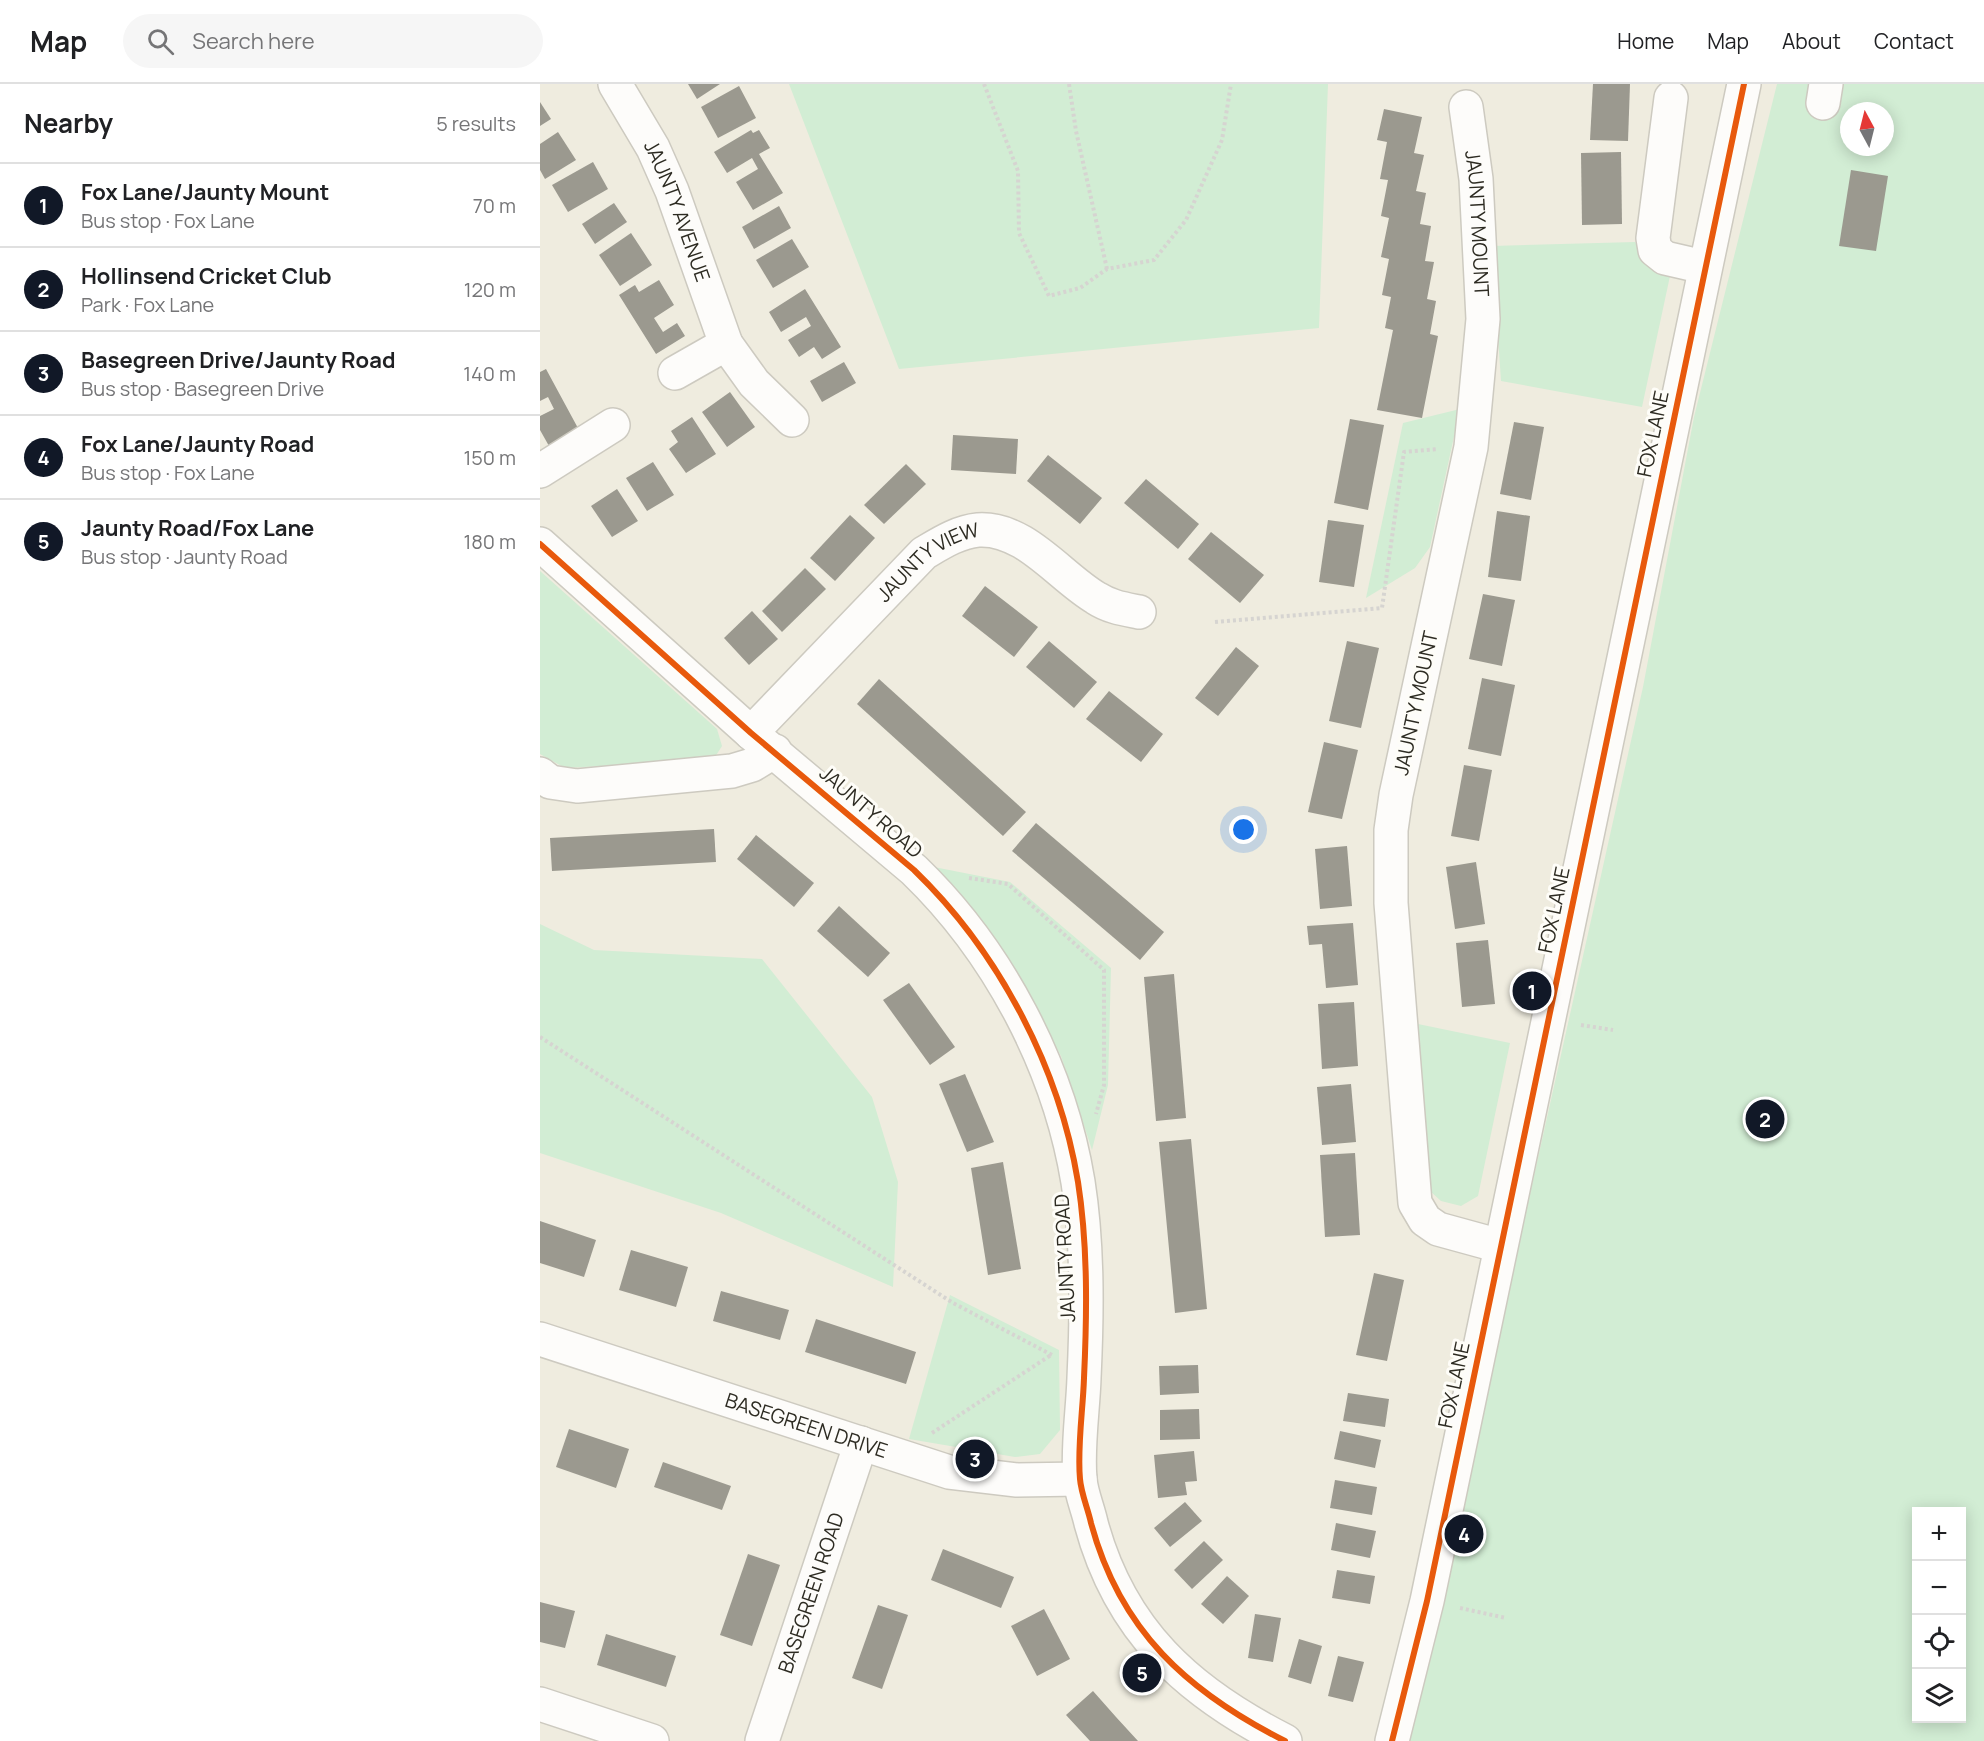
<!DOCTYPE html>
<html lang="en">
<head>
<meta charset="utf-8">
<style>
	:root { --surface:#fff; --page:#f6f6f6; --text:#202124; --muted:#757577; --line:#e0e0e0; --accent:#111827 }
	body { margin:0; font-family:Manrope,sans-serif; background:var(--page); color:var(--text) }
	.controls { position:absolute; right:18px; bottom:18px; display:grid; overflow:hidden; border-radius:0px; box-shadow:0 3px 15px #0003 }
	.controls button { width:54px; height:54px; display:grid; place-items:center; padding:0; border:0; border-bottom:2px solid var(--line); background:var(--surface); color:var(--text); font:30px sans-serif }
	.compass { position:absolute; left:1300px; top:18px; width:54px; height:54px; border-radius:50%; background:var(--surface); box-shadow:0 3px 15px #0003; rotate:353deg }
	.you { position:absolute; left:704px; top:746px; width:21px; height:21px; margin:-15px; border:4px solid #fff; border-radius:50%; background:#1a73e8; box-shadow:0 0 0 9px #1a73e833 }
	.badge { display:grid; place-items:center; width:39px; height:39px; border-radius:50%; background:var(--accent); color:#fff; font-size:20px; font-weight:700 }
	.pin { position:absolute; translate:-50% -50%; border:3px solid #fff; box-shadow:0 2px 6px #0006 }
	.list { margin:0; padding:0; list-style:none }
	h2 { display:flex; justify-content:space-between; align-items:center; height:78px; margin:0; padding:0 24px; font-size:26px }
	h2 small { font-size:20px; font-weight:400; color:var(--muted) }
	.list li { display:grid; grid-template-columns:39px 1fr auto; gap:18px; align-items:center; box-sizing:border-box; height:84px; padding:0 24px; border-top:2px solid var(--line) }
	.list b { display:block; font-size:22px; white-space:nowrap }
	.list p { margin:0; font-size:20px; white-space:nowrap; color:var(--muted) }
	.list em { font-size:20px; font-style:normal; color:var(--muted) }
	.icon { flex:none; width:33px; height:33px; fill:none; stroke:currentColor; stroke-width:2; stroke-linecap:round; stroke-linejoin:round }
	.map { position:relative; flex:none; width:1444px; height:1657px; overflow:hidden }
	header { display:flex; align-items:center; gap:36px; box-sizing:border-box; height:84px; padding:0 30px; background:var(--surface); border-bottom:2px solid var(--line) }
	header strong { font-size:28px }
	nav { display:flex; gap:33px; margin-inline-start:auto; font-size:21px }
	.search { width:420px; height:54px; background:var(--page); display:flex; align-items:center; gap:15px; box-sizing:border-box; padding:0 21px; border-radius:33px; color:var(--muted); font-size:22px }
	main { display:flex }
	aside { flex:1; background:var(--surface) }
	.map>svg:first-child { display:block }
	.green { fill:#d2edd4; fill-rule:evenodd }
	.building { fill:#9b998f }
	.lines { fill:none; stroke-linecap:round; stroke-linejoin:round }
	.minor-casing { stroke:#cdcac0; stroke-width:36 }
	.path { stroke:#d6d4d1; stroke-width:4; stroke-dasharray:3 3; stroke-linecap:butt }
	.minor { stroke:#fdfcfa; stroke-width:33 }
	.cycleway-casing { stroke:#fefdf8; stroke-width:10 }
	.cycleway { stroke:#e8590c; stroke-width:6 }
	.labels { text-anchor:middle; stroke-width:6; stroke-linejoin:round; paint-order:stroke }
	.street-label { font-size:20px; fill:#2d2b22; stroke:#fefdf8 }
</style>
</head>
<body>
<header>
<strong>Map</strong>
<div class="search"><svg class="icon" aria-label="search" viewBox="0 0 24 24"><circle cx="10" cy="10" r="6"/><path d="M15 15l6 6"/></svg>Search here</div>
<nav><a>Home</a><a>Map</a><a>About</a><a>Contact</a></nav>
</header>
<main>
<aside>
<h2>Nearby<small>5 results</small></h2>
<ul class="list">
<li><span class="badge">1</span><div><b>Fox Lane/Jaunty Mount</b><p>Bus stop · Fox Lane</p></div><em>70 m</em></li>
<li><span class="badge">2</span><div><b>Hollinsend Cricket Club</b><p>Park · Fox Lane</p></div><em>120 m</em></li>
<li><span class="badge">3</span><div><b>Basegreen Drive/Jaunty Road</b><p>Bus stop · Basegreen Drive</p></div><em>140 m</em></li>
<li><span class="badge">4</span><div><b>Fox Lane/Jaunty Road</b><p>Bus stop · Fox Lane</p></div><em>150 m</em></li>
<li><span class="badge">5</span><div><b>Jaunty Road/Fox Lane</b><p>Bus stop · Jaunty Road</p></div><em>180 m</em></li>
</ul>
</aside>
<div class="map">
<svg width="1444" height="1657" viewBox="0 0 1444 1657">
	<rect width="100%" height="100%" fill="#efecdf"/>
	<g class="green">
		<polygon points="249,0 788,0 779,244 359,285"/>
		<path d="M1237,0H1444V1657H868L1103,603L1154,333ZM1309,27H1345V63H1309ZM1376,1428H1422V1634H1376Z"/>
		<polygon points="1095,158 1109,182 1130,192 1102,323 961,297 952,162"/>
		<polygon points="920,325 890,463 875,484 826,514 863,339"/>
		<polygon points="0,487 177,645 182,662 173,676 25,684 0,670"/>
		<polygon points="394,783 470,798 571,884 568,1001 552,1066 521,972 470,880 435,829"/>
		<polygon points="0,840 54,866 222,875 332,1013 358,1098 353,1203 181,1129 0,1069"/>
		<polygon points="878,940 970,959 938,1112 921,1122 901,1117 889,1106"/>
		<polygon points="410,1211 519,1266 520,1346 500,1370 475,1373 369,1355"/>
	</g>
	<g class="building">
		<polygon points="148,0 180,0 157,15"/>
		<polygon points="1053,0 1090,0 1088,57 1050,56"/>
		<polygon points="199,2 216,34 178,54 161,23"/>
		<polygon points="0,18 11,35 0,42"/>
		<polygon points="844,25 882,33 874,69 884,71 876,107 886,109 880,140 891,142 885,177 894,178 887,215 896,217 890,250 898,252 882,334 837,326 853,246 845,244 851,213 842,211 849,175 841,173 849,134 841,132 848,96 840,95 847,58 837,56"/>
		<polygon points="211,46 213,49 219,46 230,64 219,70 243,109 213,126 196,98 218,85 212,74 187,89 174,68"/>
		<polygon points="18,48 36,76 5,95 0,86 0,60"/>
		<polygon points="1081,68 1082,140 1042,141 1041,69"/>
		<polygon points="53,78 68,105 28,128 12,101"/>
		<polygon points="1311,86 1348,92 1336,167 1299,162"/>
		<polygon points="74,119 87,138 55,160 42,140"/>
		<polygon points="239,122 251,144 214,165 202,143"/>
		<polygon points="91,149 112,181 80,202 59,171"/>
		<polygon points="252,155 269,183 233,204 216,176"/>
		<polygon points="119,196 134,221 114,234 123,248 137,239 145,252 116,270 79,211 95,201 99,208"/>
		<polygon points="265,205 301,263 282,275 274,263 259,273 248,256 271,242 266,233 241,248 229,228"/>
		<polygon points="304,278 316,299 282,318 270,297"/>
		<polygon points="6,285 39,346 9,362 0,346 0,332 14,325 8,313 0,317 0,288"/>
		<polygon points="190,308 215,343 187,363 162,328"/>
		<polygon points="152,333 176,370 146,389 129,365 138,358 131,347"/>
		<polygon points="810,335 844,341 828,426 794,419"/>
		<polygon points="974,338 1004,343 991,416 960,410"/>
		<polygon points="413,351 478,355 476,390 411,386"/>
		<polygon points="508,371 562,414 540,440 487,397"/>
		<polygon points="113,378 134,411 107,427 86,394"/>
		<polygon points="366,380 386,400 344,440 324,421"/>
		<polygon points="606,395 659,440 638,465 584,419"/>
		<polygon points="77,405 98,437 72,453 51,422"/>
		<polygon points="957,427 990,432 981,497 948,493"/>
		<polygon points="310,431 335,454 295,497 270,474"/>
		<polygon points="788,436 824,441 814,503 779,498"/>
		<polygon points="671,448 724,491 700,519 648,475"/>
		<polygon points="265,484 286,505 242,548 222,527"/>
		<polygon points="445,502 498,543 474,573 422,532"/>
		<polygon points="943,510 975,516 962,582 929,575"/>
		<polygon points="212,527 238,555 209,581 184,554"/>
		<polygon points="509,557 557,598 534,624 486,583"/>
		<polygon points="807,557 839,564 821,644 789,637"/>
		<polygon points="696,563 719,582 678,632 655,614"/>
		<polygon points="942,594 975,601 961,672 928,665"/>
		<polygon points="339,595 486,728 463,752 317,620"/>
		<polygon points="569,607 623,650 601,678 546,635"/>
		<polygon points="784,658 818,666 802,735 768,728"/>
		<polygon points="924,681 952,686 939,757 911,752"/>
		<polygon points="496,739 624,848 600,876 472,767"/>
		<polygon points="174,745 176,778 12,787 10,754"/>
		<polygon points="216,751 274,799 254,823 197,775"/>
		<polygon points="807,762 812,822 780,825 775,765"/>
		<polygon points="936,778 945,840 915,845 906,783"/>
		<polygon points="299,822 350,869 328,893 277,847"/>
		<polygon points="813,839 818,901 786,904 782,860 769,861 767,842"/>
		<polygon points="948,856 955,920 922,923 916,859"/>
		<polygon points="634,890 646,1034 616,1037 604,893"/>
		<polygon points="369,899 415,963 390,981 343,916"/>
		<polygon points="814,918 818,982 782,985 778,920"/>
		<polygon points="425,990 454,1058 427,1068 399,1000"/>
		<polygon points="811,1000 816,1058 782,1061 777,1003"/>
		<polygon points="651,1055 667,1225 635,1229 619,1058"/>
		<polygon points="815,1069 820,1151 785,1153 780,1071"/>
		<polygon points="463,1078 481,1185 448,1191 431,1084"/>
		<polygon points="0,1137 56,1156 44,1193 0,1179"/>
		<polygon points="91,1166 148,1183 136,1223 79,1206"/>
		<polygon points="834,1189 864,1196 847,1277 816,1271"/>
		<polygon points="181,1207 249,1226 240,1256 173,1237"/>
		<polygon points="276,1235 376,1268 366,1300 265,1268"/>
		<polygon points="658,1281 659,1309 620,1311 619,1282"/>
		<polygon points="808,1309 849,1315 845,1343 803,1337"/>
		<polygon points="659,1325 660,1355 620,1356 620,1326"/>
		<polygon points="29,1345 89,1365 76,1404 16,1383"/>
		<polygon points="800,1347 841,1356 835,1384 794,1375"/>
		<polygon points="654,1367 657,1397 645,1398 647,1411 618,1414 614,1371"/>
		<polygon points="123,1378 191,1402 182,1426 114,1403"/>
		<polygon points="795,1396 837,1403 832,1431 790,1424"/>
		<polygon points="645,1418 662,1437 630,1463 614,1444"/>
		<polygon points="796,1439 836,1447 830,1474 791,1466"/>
		<polygon points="664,1457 683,1476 652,1505 634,1486"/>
		<polygon points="403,1465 474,1493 461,1524 391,1496"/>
		<polygon points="208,1470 240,1481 212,1562 180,1551"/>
		<polygon points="797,1486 835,1492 830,1520 792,1514"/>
		<polygon points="687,1492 709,1512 683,1540 661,1520"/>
		<polygon points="0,1518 35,1527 25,1564 0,1558"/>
		<polygon points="338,1521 368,1531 342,1605 312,1594"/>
		<polygon points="504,1525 530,1575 497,1592 471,1542"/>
		<polygon points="715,1530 741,1534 733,1578 708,1574"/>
		<polygon points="66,1550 136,1572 126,1603 57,1581"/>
		<polygon points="759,1555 782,1562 771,1600 748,1593"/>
		<polygon points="798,1572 824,1578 813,1618 788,1612"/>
		<polygon points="553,1607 576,1633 598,1657 550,1657 526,1631"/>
	</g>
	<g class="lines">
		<g class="minor-casing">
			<g id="minor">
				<path id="s1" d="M75,0L113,64L132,107L186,260L214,299L252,336"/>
				<polyline points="1131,14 1113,154 1115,166 1125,174 1164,183"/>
				<polyline points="1283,19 1286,0"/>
				<path id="s2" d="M926,23L936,95L943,235L931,363L856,711L851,746V819L875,1119L885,1136L898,1145L960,1162"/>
				<polyline points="135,289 186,260"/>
				<polyline points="0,387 73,341"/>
				<path d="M0,460L211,649L374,786C458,867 519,982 538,1098C548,1162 547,1230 544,1294C543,1326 537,1364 540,1395C541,1409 548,1425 551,1439C580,1547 648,1608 745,1657"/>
				<path id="s3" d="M211,649L384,469C401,459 418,448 438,446C485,443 520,493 556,514C570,523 584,525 599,528"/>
				<polyline points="0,690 10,698 37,702 192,687 212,681 235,667"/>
				<path id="s4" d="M0,1255L409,1388L477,1396L540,1395"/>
				<polyline points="0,1620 112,1657"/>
				<path id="s5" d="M222,1657L321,1359"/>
				<polyline points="852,1657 887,1517 1204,0"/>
			</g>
		</g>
		<g class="path">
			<polyline points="444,0 478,87 479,149 509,212 540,204 567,185 614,176 646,136 682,56 691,0"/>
			<polyline points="529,0 536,47 567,185"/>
			<polyline points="675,538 842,524 864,368 898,365"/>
			<polyline points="429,794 468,800 564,886 564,1001 556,1030"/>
			<polyline points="1041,941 1073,946"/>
			<polyline points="0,953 413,1219 512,1271"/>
			<polyline points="392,1349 511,1271"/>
			<polyline points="920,1524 966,1534"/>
		</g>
		<use href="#minor" class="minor"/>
		<g class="cycleway-casing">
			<g id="cycleway">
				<path d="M0,460L211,649L374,786C458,867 519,982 538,1098C548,1162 547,1230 544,1294C543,1326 537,1364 540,1395C541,1409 548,1425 551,1439C580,1547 648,1608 745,1657"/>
				<polyline points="852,1657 887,1517 1204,0"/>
			</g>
		</g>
		<use href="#cycleway" class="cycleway"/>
	</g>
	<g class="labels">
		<g class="street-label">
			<text dy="7" stroke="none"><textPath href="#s1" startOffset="142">JAUNTY AVENUE</textPath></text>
			<text dy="7" stroke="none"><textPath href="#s2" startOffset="117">JAUNTY MOUNT</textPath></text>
			<text transform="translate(1113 350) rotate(-78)" y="7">FOX LANE</text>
			<text dy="7" stroke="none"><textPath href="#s3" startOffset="248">JAUNTY VIEW</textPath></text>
			<text transform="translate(876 619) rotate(-78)" y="7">JAUNTY MOUNT</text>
			<text transform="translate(331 728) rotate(41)" y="7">JAUNTY ROAD</text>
			<text transform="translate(1014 826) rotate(-78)" y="7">FOX LANE</text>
			<text transform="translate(525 1174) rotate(-93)" y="7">JAUNTY ROAD</text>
			<text transform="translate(914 1301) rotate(-78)" y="7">FOX LANE</text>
			<text dy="7" stroke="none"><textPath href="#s4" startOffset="280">BASEGREEN DRIVE</textPath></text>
			<text dy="7" stroke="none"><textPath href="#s5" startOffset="156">BASEGREEN ROAD</textPath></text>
		</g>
	</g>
</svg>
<div class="controls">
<button>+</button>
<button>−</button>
<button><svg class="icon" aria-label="locate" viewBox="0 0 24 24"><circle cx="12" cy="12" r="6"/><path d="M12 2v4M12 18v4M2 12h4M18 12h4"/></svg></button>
<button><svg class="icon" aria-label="layers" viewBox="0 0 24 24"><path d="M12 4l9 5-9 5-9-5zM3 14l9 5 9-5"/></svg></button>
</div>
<svg class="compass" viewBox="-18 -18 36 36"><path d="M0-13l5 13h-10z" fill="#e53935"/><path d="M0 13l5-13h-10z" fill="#757577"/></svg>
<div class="you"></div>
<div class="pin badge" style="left:992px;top:907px">1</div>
<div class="pin badge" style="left:1225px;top:1035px">2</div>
<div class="pin badge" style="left:435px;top:1375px">3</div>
<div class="pin badge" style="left:924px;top:1450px">4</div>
<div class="pin badge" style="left:602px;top:1589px">5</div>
</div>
</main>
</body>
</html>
